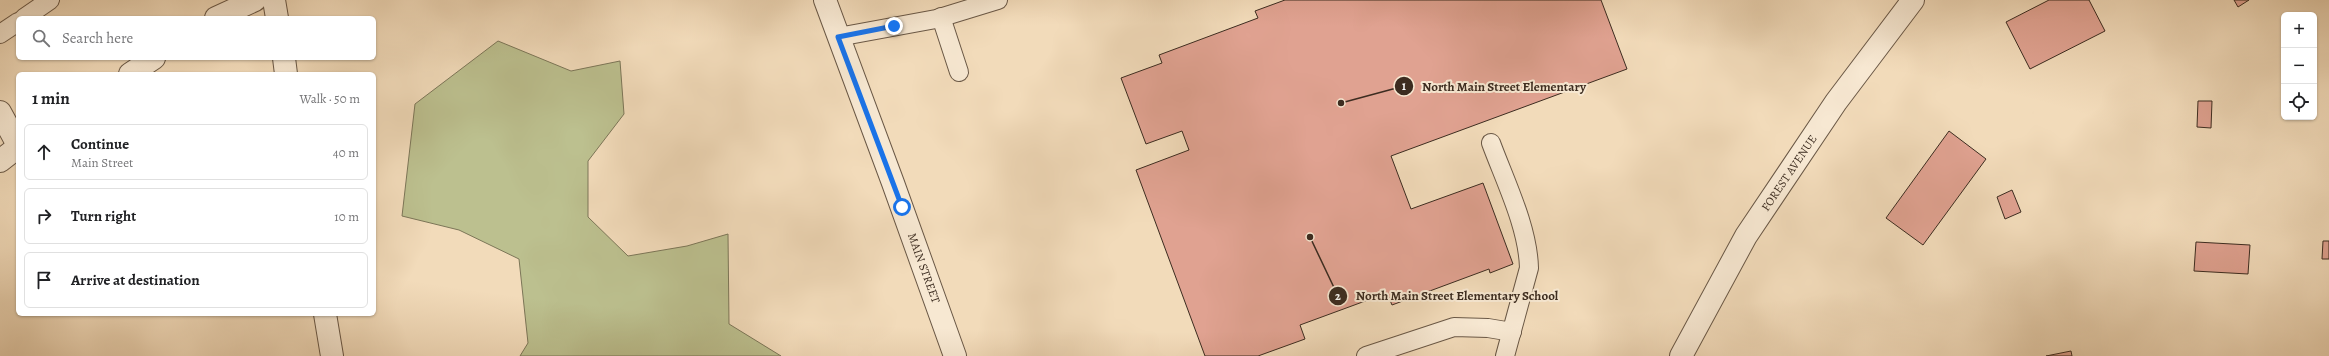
<!DOCTYPE html>
<html lang="en">
<head>
<meta charset="utf-8">
<style>
	:root { --surface:#fff; --page:#f6f6f6; --text:#202124; --muted:#757577; --line:#e0e0e0 }
	body { margin:0; font-family:Alegreya,serif; background:var(--page); color:var(--text) }
	.controls { position:absolute; right:12px; top:12px; display:grid; overflow:hidden; border-radius:6px; box-shadow:0 1px 3px #0004 }
	.controls button { width:36px; height:36px; display:grid; place-items:center; padding:0; border:0; border-bottom:1px solid var(--line); background:var(--surface); color:var(--text); font:20px sans-serif }
	.stop { position:absolute; width:12px; height:12px; margin:-9px; border:3px solid #1a73e8; border-radius:50%; background:#fff }
	.stop.end { background:#1a73e8; border-color:#fff; box-shadow:0 1px 4px #0008 }
	.list { margin:0; padding:0; list-style:none }
	h2 { display:flex; justify-content:space-between; align-items:center; height:52px; margin:0; padding:0 16px; font-size:17px }
	h2 small { font-size:13px; font-weight:400; color:var(--muted) }
	.list li { display:grid; grid-template-columns:26px 1fr auto; gap:12px; align-items:center; box-sizing:border-box; height:56px; margin:0 8px 8px; padding:0 8px; border:1px solid var(--line); border-radius:6px }
	.list b { display:block; font-size:15px; white-space:nowrap }
	.list p { margin:0; font-size:13px; white-space:nowrap; color:var(--muted) }
	.list em { font-size:13px; font-style:normal; color:var(--muted) }
	.icon { flex:none; width:22px; height:22px; fill:none; stroke:currentColor; stroke-width:2; stroke-linecap:round; stroke-linejoin:round }
	.map { position:relative; flex:none; width:2329px; height:356px; overflow:hidden }
	.search { position:absolute; background:var(--surface); box-shadow:0 1px 3px #0004; left:16px; top:16px; width:360px; height:44px; display:flex; align-items:center; gap:10px; box-sizing:border-box; padding:0 14px; border-radius:6px; color:var(--muted); font-size:15px }
	.panel { position:absolute; background:var(--surface); box-shadow:0 1px 3px #0004; left:16px; top:72px; width:360px; height:244px; border-radius:6px }
	.map>svg:first-child { display:block }
	.green { fill:#bcc08f; stroke:#7c7658 }
	.building { fill:#e0a291; stroke:#3c2c20 }
	.lines { fill:none; stroke-linecap:round; stroke-linejoin:round }
	.service-casing { stroke:#6a5846; stroke-width:20 }
	.minor-casing { stroke:#6a5846; stroke-width:24 }
	.tertiary-casing { stroke:#6a5846; stroke-width:24 }
	.service { stroke:#f7e8d2; stroke-width:18 }
	.minor { stroke:#f7e8d2; stroke-width:22 }
	.tertiary { stroke:#f7e8d2; stroke-width:22 }
	.route { stroke:#1a73e8; stroke-width:5 }
	.labels { text-anchor:middle; stroke-width:4; stroke-linejoin:round; paint-order:stroke }
	.street-label { font-size:12px; fill:#3c2c20; stroke:#f7e8d2 }
	.leader { fill:none; stroke:#3c2c20; stroke-width:1.5 }
	.callout-dot { fill:#3c2c20; stroke:#f7e8d2; stroke-width:1.5 }
	.mark-label { font-size:12px; text-anchor:middle; font-weight:bold; fill:#fff }
	.callout-label { font-size:13px; text-anchor:middle; font-weight:bold; fill:#3c2c20; stroke:#f7e8d2; stroke-width:4; stroke-linejoin:round; paint-order:stroke }
</style>
</head>
<body>
<div class="map">
<svg width="2329" height="356" viewBox="0 0 2329 356">
	<rect width="100%" height="100%" fill="#f2dbba"/>
	<filter id="stains"><feTurbulence type="fractalNoise" baseFrequency=".005" numOctaves="4"/><feColorMatrix values="0 0 0 0 .2 0 0 0 0 .09 0 0 0 0 .02 0 0 0 .5 -.17"/></filter>
	<radialGradient id="worn" r=".72"><stop offset=".6" stop-color="#630" stop-opacity="0"/><stop offset="1" stop-color="#630" stop-opacity=".3"/></radialGradient>
	<polygon class="green" points="498,41 571,71 620,61 624,114 588,161 588,217 628,256 687,246 728,234 729,324 781,356 520,356 528,343 519,259 459,230 402,216 415,104"/>
	<g class="building">
		<polygon points="1285,0 1601,0 1627,69 1391,156 1411,209 1483,183 1513,264 1490,273 1489,269 1392,305 1387,293 1300,325 1305,339 1258,356 1205,356 1136,170 1189,150 1182,131 1146,144 1121,78 1162,63 1159,55 1258,18 1255,11"/>
		<polygon points="2049,0 2089,0 2105,31 2030,69 2006,22"/>
		<polygon points="2234,0 2249,0 2238,7"/>
		<polygon points="2198,101 2212,101 2211,128 2197,127"/>
		<polygon points="1949,131 1986,159 1923,245 1886,218"/>
		<polygon points="2012,190 2021,212 2005,219 1997,197"/>
		<polygon points="2323,241 2329,241 2329,259 2322,259"/>
		<polygon points="2196,242 2250,245 2248,274 2194,271"/>
		<polygon points="2071,351 2072,356 2046,356"/>
	</g>
	<g class="lines">
		<g class="service-casing">
			<g id="service">
				<polyline points="941,17 959,72"/>
				<polyline points="24,18 50,0"/>
				<polyline points="0,34 18,22"/>
				<polyline points="838,37 936,19 998,0"/>
				<path d="M1491,143C1505,181 1528,227 1529,268L1505,356"/>
				<polyline points="1366,356 1454,327 1488,328 1512,332"/>
			</g>
		</g>
		<g class="minor-casing">
			<g id="minor">
				<polyline points="274,0 277,18"/>
				<polyline points="216,18 255,0"/>
				<polyline points="284,58 286,74"/>
				<polyline points="130,74 154,58"/>
				<polyline points="0,112 18,145"/>
				<polyline points="0,161 18,147"/>
				<polyline points="325,314 332,356"/>
			</g>
		</g>
		<g class="tertiary-casing">
			<g id="tertiary">
				<polyline points="825,0 893,183 955,356"/>
				<polyline points="1681,356 1746,236 1836,102 1913,0"/>
			</g>
		</g>
		<use href="#service" class="service"/>
		<use href="#minor" class="minor"/>
		<use href="#tertiary" class="tertiary"/>
	</g>
	<g class="lines">
		<polyline class="route" points="894,26 838,37 902,207"/>
	</g>
	<g class="labels">
		<g class="street-label">
			<text transform="translate(1789 173) rotate(-56)" y="4">FOREST AVENUE</text>
			<text transform="translate(924 268) rotate(70)" y="4">MAIN STREET</text>
		</g>
	</g>
	<path class="leader" d="M1341 103L1404 86M1310 237L1338 296"/>
	<g class="callout-dot">
		<circle cx="1341" cy="103" r="4"/>
		<circle cx="1310" cy="237" r="4"/>
		<circle cx="1404" cy="86" r="10"/>
		<circle cx="1338" cy="296" r="10"/>
	</g>
	<g class="mark-label">
		<text x="1404" y="90">1</text>
		<text x="1338" y="300">2</text>
	</g>
	<g class="callout-label">
		<text x="1504" y="91">North Main Street Elementary</text>
		<text x="1457" y="300">North Main Street Elementary School</text>
	</g>
	<rect width="100%" height="100%" filter="url(#stains)"/>
	<rect width="100%" height="100%" fill="url(#worn)"/>
</svg>
<div class="controls">
<button>+</button>
<button>−</button>
<button><svg class="icon" aria-label="locate" viewBox="0 0 24 24"><circle cx="12" cy="12" r="6"/><path d="M12 2v4M12 18v4M2 12h4M18 12h4"/></svg></button>
</div>
<div class="stop" style="left:902px;top:207px"></div>
<div class="stop end" style="left:894px;top:26px"></div>
<div class="search"><svg class="icon" aria-label="search" viewBox="0 0 24 24"><circle cx="10" cy="10" r="6"/><path d="M15 15l6 6"/></svg>Search here</div>
<section class="panel">
<h2>1 min<small>Walk · 50 m</small></h2>
<ul class="list">
<li><svg class="icon" aria-label="ahead" viewBox="0 0 24 24"><path d="M12 20V5M6 11l6-6 6 6"/></svg><div><b>Continue</b><p>Main Street</p></div><em>40 m</em></li>
<li><svg class="icon" aria-label="right" viewBox="0 0 24 24"><path d="M7 20v-9h11M14 6l5 5-5 5"/></svg><div><b>Turn right</b></div><em>10 m</em></li>
<li><svg class="icon" aria-label="arrive" viewBox="0 0 24 24"><path d="M6 21V4h12l-3 4 3 4H6"/></svg><div><b>Arrive at destination</b></div></li>
</ul>
</section>
</div>
</body>
</html>
